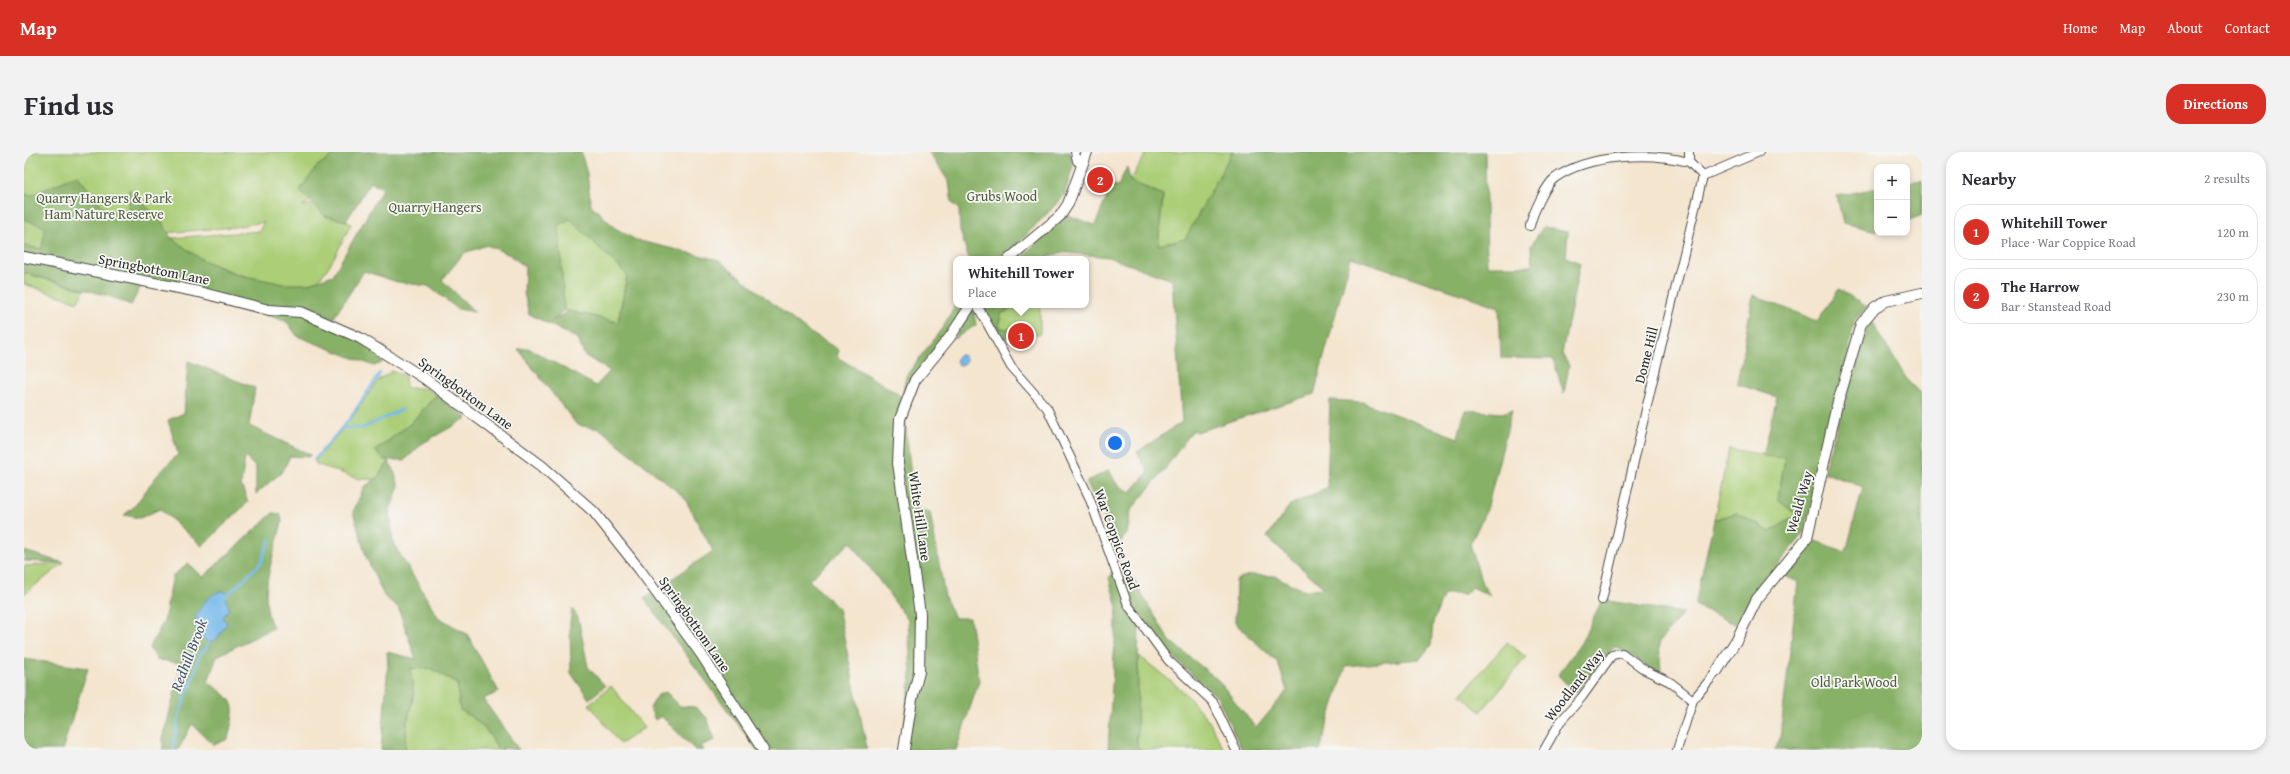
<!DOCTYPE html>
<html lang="en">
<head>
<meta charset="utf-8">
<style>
	:root { --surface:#fff; --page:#f2f2f3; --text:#2b2b33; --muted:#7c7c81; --line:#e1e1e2; --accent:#d93025 }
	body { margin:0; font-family:"Gentium Book Plus",serif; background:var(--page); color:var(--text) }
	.controls { position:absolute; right:12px; top:12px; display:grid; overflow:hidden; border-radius:8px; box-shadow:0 2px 6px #0003 }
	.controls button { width:36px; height:36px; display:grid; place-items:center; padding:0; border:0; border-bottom:1px solid var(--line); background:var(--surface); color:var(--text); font:20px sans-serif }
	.you { position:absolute; left:1091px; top:291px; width:14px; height:14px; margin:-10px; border:3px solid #fff; border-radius:50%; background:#1a73e8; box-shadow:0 0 0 6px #1a73e833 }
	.badge { display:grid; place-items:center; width:26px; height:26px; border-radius:50%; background:var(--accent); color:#fff; font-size:13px; font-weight:700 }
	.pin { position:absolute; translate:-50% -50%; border:2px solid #fff; box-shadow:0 1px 4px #0006 }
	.popup { position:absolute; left:929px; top:104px; width:136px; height:52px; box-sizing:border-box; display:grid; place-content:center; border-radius:8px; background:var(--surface); filter:drop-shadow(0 1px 3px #0005); font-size:13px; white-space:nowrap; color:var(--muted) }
	.popup b { font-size:15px; color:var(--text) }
	.popup::after { content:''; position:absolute; left:50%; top:100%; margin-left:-8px; border:8px solid transparent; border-top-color:var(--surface) }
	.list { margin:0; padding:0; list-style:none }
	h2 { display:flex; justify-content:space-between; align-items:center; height:52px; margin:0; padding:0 16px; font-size:17px }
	h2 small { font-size:13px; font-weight:400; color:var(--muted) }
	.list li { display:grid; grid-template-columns:26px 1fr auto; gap:12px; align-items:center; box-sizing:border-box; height:56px; margin:0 8px 8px; padding:0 8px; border:1px solid var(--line); border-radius:16px }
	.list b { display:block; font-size:15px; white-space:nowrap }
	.list p { margin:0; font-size:13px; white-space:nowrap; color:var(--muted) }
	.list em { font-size:13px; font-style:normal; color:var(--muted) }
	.map { position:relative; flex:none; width:1898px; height:598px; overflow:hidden; border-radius:16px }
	header { display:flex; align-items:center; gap:24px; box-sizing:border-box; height:56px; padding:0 20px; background:var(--accent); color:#fff }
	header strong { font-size:19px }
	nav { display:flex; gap:22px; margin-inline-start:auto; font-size:14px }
	.intro { display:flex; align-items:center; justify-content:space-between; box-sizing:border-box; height:96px; padding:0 24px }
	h1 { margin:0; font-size:28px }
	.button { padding:10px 18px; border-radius:16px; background:var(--accent); color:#fff; font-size:14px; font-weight:700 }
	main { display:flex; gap:24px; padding:0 24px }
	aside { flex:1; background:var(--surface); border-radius:16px; box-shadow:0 2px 6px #0003 }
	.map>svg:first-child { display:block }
	.green { fill:#abce77; stroke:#6b7c51 }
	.forest { fill:#88b168; stroke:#5a6e4a; fill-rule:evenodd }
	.water { fill:#76baec; stroke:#50728c }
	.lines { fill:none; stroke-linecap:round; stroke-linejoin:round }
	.stream { stroke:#76baec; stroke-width:2.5 }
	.minor-casing { stroke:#494744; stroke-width:10 }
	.tertiary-casing { stroke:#494744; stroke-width:12 }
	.minor { stroke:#fff; stroke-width:8 }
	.tertiary { stroke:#fff; stroke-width:10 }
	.labels { text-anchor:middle; stroke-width:3.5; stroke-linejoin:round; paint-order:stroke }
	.park-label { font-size:14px; fill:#515c42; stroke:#f6f6f2 }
	.street-label { font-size:14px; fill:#2b2b2b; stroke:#f6f6f2 }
	.water-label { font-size:15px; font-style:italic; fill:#425665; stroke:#f6f6f2 }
</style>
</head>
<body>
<header>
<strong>Map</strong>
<nav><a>Home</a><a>Map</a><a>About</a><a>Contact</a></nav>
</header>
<div class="intro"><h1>Find us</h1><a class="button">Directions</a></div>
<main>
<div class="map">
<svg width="1898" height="598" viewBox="0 0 1898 598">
	<rect width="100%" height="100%" fill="#f6f6f2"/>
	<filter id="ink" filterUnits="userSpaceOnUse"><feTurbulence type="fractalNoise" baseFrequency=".025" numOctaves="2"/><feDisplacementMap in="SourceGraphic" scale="8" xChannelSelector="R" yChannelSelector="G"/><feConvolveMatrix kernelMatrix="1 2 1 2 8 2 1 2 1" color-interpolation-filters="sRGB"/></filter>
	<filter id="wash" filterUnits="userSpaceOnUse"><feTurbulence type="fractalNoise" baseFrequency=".012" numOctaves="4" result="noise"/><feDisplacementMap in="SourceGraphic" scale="16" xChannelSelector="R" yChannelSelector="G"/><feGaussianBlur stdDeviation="0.9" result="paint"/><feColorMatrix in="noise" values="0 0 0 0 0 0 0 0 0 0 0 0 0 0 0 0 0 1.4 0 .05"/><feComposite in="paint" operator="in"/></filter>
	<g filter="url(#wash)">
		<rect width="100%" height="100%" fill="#f4e5cf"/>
		<g class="green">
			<path d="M0,0H349L279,54L290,52L301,64L322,69L327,72C321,85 303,123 292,129C270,142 199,119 177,107C167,101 157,93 147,86L235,79L240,70L210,75L128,82L18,97L0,94Z"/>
			<polygon points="1123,0 1208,0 1161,88 1134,93 1139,43 1106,29"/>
			<polygon points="547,66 603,123 594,170 540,158 535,73"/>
			<polygon points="0,121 60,138 54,150 0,132"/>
			<polygon points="994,153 1016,153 1016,183 975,176 977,162"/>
			<polygon points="368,219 381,224 382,236 402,236 412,243 386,272 351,299 365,310 352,327 335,327 292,312 291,309 329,264 354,228"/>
			<polygon points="1705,297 1761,306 1754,348 1773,363 1746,380 1712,361 1690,368"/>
			<polygon points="40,411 0,442 0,414"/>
			<polygon points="1483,490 1502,505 1457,560 1437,543"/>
			<polygon points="1114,503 1159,539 1185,569 1200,598 1118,598 1113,594"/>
			<path d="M406,516L433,531L436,558C455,568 465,579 474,598H381L383,570L390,542L386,517Z"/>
			<polygon points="587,534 620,576 596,592 565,552"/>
		</g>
		<g class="forest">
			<path d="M314,0H557L563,22L567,53L591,76L612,88L695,108L783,179L815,198L813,205L873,241L878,246L882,224L919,175L932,151V153H941L922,182L888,226L878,246L891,356L906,360L921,445L931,466H946L955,529L932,598H877L887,524L884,468L827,390L785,428L814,456L843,596L733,598L620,446L689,399L660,345L576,277L553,273L494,197L504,196L572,234L586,219L560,203L554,187L505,162L500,141L501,115L486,103L463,93L440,101L418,128L451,160L434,157L404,134L373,130L340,119L309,167L362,196L358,211L350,214L273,184L263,170L244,163L119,130L107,153L85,144L0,121V94L18,97L21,75L0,67V41L6,44L53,23L83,60L104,59L105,37L138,70L147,86L177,107L211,122L260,132H283L309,123L359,36L347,30L322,69L301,64L276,38L293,14ZM546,67L603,123L594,170L544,159L528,169L540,158L535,73Z"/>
			<polygon points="905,0 1046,0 1049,14 1040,44 979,107 945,107 936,79 935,57 928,50 925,30"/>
			<polygon points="1208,0 1461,0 1463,114 1508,114 1507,94 1519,75 1544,80 1542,105 1556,111 1538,202 1545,214 1540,242 1529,207 1477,206 1475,155 1327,105 1290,242 1173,280 1169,278 1137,322 1107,358 1103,382 1091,396 1079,362 1062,330 1085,318 1092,331 1106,341 1124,320 1113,300 1158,270 1148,128 1084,105 1038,100 1019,107 995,107 1043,63 1071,73 1088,33 1094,34 1103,15 1106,29 1139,43 1134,93 1161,87"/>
			<polygon points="1898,28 1898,63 1883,69 1883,30"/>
			<polygon points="1853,36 1853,79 1819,71 1813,44"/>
			<polygon points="1815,137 1843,155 1830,169 1824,202 1783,370 1778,384 1757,409 1715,474 1671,453 1690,368 1712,361 1746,380 1773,363 1754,348 1761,306 1739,304 1753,245 1713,232 1729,143 1793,169"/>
			<polygon points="958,153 994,153 977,162 975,176 987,177 979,191"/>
			<polygon points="949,157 952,173 930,187"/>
			<polygon points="1846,168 1884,229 1898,243 1898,598 1751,598 1756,586 1774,430 1754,421 1783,386 1822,400 1839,335 1799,320"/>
			<polygon points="164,209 231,236 225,274 287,303 284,305 266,304 259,319 232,342 232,316 221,305 217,333 224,350 178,394 136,357 116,366 100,363 110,355 131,326 154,302 144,268 160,261"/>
			<polygon points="412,243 443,266 399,291 381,308 361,308 351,299 386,272"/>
			<polygon points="1306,248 1338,250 1434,286 1441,258 1478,261 1488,258 1463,357 1446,392 1458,432 1467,444 1448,435 1441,442 1420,442 1409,470 1407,493 1396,507 1322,514 1295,598 1218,598 1194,546 1147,503 1115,461 1113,594 1118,598 1084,598 1093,455 1085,426 1096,409 1115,434 1115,438 1146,489 1194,528 1232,576 1263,539 1254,511 1211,471 1212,428 1225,423 1251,424 1279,438 1300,436 1243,385 1266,353 1303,336"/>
			<path d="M365,310L369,316L375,334L366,358L369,391L414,465L443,482L475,540L459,547L495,598L479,596V598H474C465,579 455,568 436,558L433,531L406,516L386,517L390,542L383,570L381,598H357L364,514L363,500L392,507L374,455L360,444L343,407L329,360L340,335L352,327Z"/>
			<path d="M249,361L256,362L258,369C251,404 232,441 249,476L193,504L184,530C214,551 212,551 204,587L190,593L168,572L154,598H139V587L158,511L134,508L125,496L140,469L149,424L164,411L179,425Z"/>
			<polygon points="0,399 40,411 0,409"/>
			<path d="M1578,448L1659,461L1635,490L1637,521C1619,515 1607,500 1590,495L1551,541L1534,523L1557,491Z"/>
			<polygon points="548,457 554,465 564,515 581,534 565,547 547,521 546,471"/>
			<polygon points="0,507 64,516 38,598 0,598"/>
			<polygon points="642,540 656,554 671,555 683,566 691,588 676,594 679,598 671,598 637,564 631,568 626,556 634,543"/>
		</g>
		<g class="water">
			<circle cx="937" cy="208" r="5"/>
			<path d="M200,439L203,443L202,448L205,456L199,466L203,471L192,488L185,490C155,478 180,440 200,439Z"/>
		</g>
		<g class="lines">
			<g class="stream">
				<polyline points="317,276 339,276 379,257"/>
				<polyline points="290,308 326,266 356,221"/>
				<polyline points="201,445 237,411 246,386"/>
				<polyline points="149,598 155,562 171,520 175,503 182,496 185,488"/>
			</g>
		</g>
	</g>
	<g filter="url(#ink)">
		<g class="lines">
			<g class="minor-casing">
				<g id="minor">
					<polyline points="1051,0 1053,9 1058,13"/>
					<polyline points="1665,0 1665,10 1679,24"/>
					<path d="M1506,74C1508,63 1522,32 1531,26C1565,2 1626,0 1665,10"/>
					<polyline points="953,153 987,215 1023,256 1065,345 1104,453 1144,508 1189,550 1212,598"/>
					<polyline points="1578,448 1627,236 1679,24 1735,0"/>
					<polyline points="1520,598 1536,570 1558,545 1588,503 1598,501 1621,518 1646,530 1669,548"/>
					<polyline points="1653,598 1669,548 1693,519"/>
				</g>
			</g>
			<g class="tertiary-casing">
				<g id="tertiary">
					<polyline points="0,105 175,140 245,158 277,160 336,186 400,226 518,314 570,360 616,418 677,502 739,598"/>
					<polyline points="985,107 1036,64 1044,52 1063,0"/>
					<polyline points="1693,519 1713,487 1733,447 1783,386 1812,257 1837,172 1851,155 1862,149 1898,141"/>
					<polyline points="880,598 888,547 895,520 896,462 874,311 876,267 891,228 926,185 947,153"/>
				</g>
			</g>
			<use href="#minor" class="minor"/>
			<use href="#tertiary" class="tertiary"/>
		</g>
	</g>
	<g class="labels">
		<g class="park-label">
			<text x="978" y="49">Grubs Wood</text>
			<text x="80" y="51">Quarry Hangers &amp; Park<tspan x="80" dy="16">Ham Nature Reserve</tspan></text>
			<text x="411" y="60">Quarry Hangers</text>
			<text x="1830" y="535">Old Park Wood</text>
		</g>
		<g class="street-label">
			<text transform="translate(130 117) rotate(11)" y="5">Springbottom Lane</text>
			<text transform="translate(1622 203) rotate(-76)" y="5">Dome Hill</text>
			<text transform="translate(442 241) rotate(36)" y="5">Springbottom Lane</text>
			<text transform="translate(1775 350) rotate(-74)" y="5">Weald Way</text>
			<text transform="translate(896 364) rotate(82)" y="5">White Hill Lane</text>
			<text transform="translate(1093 387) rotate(70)" y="5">War Coppice Road</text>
			<text transform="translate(671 472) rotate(55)" y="5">Springbottom Lane</text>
			<text transform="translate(1550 533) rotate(-52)" y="5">Woodland Way</text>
		</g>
		<g class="water-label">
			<text transform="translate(165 503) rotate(-69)" y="5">Redhill Brook</text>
		</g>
	</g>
</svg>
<div class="controls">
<button>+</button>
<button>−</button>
</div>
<div class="you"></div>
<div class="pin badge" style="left:997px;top:184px">1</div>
<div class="popup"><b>Whitehill Tower</b>Place</div>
<div class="pin badge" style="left:1076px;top:28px">2</div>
</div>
<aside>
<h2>Nearby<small>2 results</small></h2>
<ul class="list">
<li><span class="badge">1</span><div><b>Whitehill Tower</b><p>Place · War Coppice Road</p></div><em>120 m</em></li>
<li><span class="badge">2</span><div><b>The Harrow</b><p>Bar · Stanstead Road</p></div><em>230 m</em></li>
</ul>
</aside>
</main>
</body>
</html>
